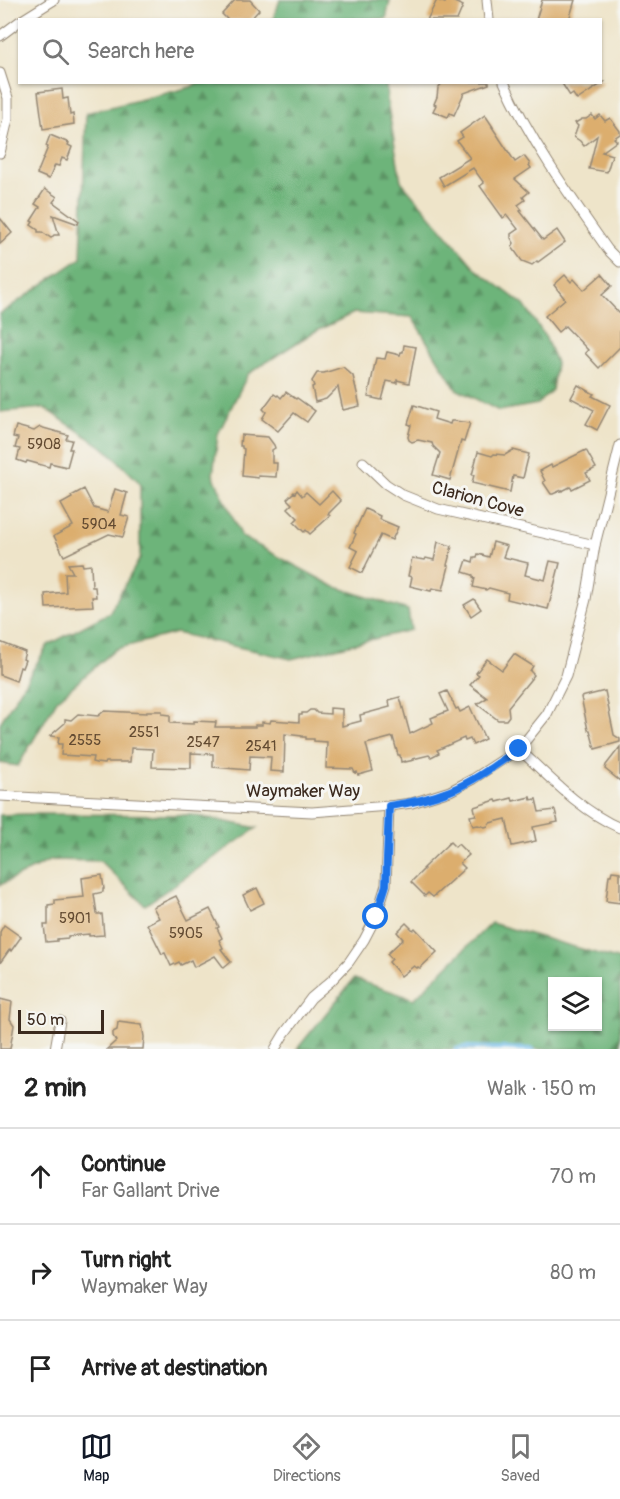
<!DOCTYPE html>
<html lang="en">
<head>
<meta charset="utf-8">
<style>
	:root { --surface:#fff; --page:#f2f2f2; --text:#222; --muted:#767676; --line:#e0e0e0; --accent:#111827 }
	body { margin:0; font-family:Pangolin,sans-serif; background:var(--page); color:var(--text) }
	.controls { position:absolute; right:18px; bottom:18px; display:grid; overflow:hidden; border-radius:0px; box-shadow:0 2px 4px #0004 }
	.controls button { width:54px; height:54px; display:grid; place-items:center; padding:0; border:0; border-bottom:2px solid var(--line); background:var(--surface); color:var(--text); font:30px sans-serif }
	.scale { position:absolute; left:18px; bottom:15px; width:86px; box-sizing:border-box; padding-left:6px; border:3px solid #3b2a1e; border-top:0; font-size:16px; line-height:21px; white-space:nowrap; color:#3b2a1e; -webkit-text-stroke:4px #f6f6f2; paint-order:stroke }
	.stop { position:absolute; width:18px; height:18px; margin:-14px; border:4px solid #1a73e8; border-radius:50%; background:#fff }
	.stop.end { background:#1a73e8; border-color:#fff; box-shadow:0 2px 6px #0008 }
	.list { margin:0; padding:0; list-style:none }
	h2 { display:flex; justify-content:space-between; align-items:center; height:78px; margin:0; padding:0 24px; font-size:26px }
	h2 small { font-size:20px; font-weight:400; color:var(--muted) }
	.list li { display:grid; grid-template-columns:39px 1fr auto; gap:18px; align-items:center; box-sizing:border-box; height:96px; padding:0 24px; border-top:2px solid var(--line) }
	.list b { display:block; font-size:22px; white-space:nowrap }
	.list p { margin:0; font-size:20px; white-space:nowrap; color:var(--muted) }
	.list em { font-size:20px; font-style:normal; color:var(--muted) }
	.icon { flex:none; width:33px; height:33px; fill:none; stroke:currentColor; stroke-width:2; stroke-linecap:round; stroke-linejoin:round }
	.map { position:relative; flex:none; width:620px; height:1049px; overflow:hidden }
	.search { position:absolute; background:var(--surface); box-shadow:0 2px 4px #0004; left:18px; right:18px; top:18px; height:66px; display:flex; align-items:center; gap:15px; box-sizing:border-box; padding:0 21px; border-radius:0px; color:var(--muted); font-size:22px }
	.sheet { height:366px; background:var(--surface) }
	nav { display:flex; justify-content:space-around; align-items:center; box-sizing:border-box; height:84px; border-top:2px solid var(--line); background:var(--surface); font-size:16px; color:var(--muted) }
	nav a { display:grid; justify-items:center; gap:3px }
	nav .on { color:var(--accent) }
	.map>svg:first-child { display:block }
	.forest { fill:url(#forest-firs); stroke:#546f4c; stroke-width:1.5; fill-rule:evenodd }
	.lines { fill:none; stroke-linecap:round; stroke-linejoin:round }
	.stream { stroke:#75beed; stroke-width:4 }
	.building { fill:#dcae6e }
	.street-casing { stroke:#948774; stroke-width:11 }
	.street { stroke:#fff; stroke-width:9 }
	.route { stroke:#1a73e8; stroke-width:8 }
	.labels { text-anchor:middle; stroke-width:6; stroke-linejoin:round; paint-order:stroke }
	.number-label { font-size:15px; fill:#634b32 }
	.street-label { font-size:18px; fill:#3b2a1e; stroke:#f6f6f2 }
</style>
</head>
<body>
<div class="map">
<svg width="620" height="1049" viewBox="0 0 620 1049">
	<defs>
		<pattern id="forest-firs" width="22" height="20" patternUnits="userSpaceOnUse" patternTransform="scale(1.5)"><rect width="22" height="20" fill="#6db47a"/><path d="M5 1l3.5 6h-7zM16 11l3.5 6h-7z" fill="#5b9363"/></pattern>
	</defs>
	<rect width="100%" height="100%" fill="#f6f6f2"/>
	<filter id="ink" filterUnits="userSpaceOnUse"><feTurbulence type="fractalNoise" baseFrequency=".0167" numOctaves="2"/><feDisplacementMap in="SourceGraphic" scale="12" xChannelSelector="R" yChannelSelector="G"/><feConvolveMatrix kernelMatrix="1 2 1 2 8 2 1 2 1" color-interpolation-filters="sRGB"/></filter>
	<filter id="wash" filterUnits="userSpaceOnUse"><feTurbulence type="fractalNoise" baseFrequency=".008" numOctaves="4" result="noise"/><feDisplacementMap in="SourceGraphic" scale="24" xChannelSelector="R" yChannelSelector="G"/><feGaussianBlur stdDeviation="1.35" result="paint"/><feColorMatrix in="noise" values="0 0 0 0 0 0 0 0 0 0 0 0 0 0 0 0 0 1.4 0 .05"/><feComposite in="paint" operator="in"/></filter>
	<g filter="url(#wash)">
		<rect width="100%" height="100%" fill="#eee4c9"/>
		<g class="forest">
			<polygon points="280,0 390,0 386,19 273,19"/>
			<polygon points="197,83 386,83 387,101 401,181 476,269 524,305 545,336 556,363 552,390 538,404 499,411 456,389 412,317 354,313 312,333 248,374 218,434 213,475 242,537 333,586 408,610 411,630 291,659 176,633 116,649 57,700 18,766 0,763 0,723 48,645 109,613 140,558 140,483 107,450 44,408 0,412 0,314 81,258 86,113 191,87"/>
			<polygon points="24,814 192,815 257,828 145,905 100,861 51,860 0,885 0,815"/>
			<path d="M491,923L620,960V1049H297L354,979L414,999ZM552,982H598V1026H552Z"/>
		</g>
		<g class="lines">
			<polyline class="stream" points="456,1049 465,1047 533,1049"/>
		</g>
		<g id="blocks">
			<g class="building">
				<polygon points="235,0 250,0 259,10 250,20 228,20 222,14"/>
				<polygon points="437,0 445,3 446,0 450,0 463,6 457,20 427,20"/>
				<polygon points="542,0 575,0 569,20 536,20"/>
				<polygon points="443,82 489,82 489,84 464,93 454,115 450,113 448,117 433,111 436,105 434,104 437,97 438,88"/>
				<polygon points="561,82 604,82 577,100 573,94 570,96"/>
				<polygon points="62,89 63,99 68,98 70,115 73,114 74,124 43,129 38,92"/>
				<polygon points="485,115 493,127 492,127 515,162 524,156 530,164 529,165 531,168 515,179 529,192 523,197 525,200 518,205 522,210 520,211 543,240 557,230 565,242 538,262 537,261 532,265 522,261 512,247 514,243 511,238 511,234 518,229 507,215 503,218 480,186 484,183 473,168 444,186 439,177 470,158 457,141 463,137 460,133"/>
				<polygon points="592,115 595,119 600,115 605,121 610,118 620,131 620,134 614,138 617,141 602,152 612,155 607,172 589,169 597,136 584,146 580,141 574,137 578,126 575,123 582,119 586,119"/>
				<polygon points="50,135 69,143 68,145 72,147 67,160 62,158 59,166 55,165 49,179 37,174 48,147 46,146"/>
				<polygon points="45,189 57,197 53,202 79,221 78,224 53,215 59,235 54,235 51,238 42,232 38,232 38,230 31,225 33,222 31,221 40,207 35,204"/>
				<polygon points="0,218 12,233 0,244"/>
				<polygon points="602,274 612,286 602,295 620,314 620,347 599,368 585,353 588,350 565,326 558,332 545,316 565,299 554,285 565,275 571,282 574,279 584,290"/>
				<polygon points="404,345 416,347 409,383 397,380 397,383 387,381 382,400 368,397 376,358 385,359 387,352 400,355 401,352 403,352"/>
				<polygon points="343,367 353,376 360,406 343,410 338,387 326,399 315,402 312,387 314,386 312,381 317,373 324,373"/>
				<polygon points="578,385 594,394 592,396 610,405 597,430 586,424 594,410 571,398"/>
				<polygon points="286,392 296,399 297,398 315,411 307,422 294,413 278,431 262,419 266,412 263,409 274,394 277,396 278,395 281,398"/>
				<polygon points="414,405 436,412 434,419 450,424 451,421 454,421 470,423 464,442 461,441 450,480 433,475 440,453 433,446 432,443 418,440 412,442 409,440 408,437 411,425 408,424"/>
				<polygon points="16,426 34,431 40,427 68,435 66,439 72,440 69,449 72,449 67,467 50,463 49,467 27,461 26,463 17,460 20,449 15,448 18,438 13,437"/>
				<polygon points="241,435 268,437 274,445 275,448 272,450 272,463 277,463 276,477 258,476 258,478 242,476 244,449 242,448 242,446 240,446"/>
				<polygon points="513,450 529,454 523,478 513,476 510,492 472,483 474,475 472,475 478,452 492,456 494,454 505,455"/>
				<polygon points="586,450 596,468 586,473 590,480 572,489 570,487 562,491 562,490 553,494 551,494 543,482 545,481 540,471 551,465 552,467"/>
				<polygon points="84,489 94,508 108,512 115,489 127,493 121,515 129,517 123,537 109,534 64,556 54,536 73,526 61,504 72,498 71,496"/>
				<polygon points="297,490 302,496 306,492 319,504 332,491 341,501 328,514 330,516 310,534 306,530 304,532 294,522 298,518 288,508 292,504 287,499 294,492 295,493"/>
				<polygon points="365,509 380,516 379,519 398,527 392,540 381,535 362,573 350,567 358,551 350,547 356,534 354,533"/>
				<polygon points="438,542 452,546 447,565 449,566 443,590 432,588 431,591 410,586 412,577 408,576 412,558 425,560 426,558 434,560"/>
				<polygon points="493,542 507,546 503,557 528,563 525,575 545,580 550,561 560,563 548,609 507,599 508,593 489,588 486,590 473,587 475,578 473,577 473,575 463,572 467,560 473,562 474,557 477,557 478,554 489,557"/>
				<polygon points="82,563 83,566 91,565 92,587 95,587 96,597 92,597 93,606 46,608 45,594 66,592 65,573 73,573 68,564"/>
				<polygon points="474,599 481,609 471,616 464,605"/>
				<polygon points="0,642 25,652 23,659 25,660 22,668 20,667 16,681 0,675"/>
				<polygon points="514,654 533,666 530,671 534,675 508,707 509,716 506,720 498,720 477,704 487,698 470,685 479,675 476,673 487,659 502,670"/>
				<polygon points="447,691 456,709 458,708 460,712 470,707 485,739 473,745 470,739 465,741 464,738 437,750 439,753 431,757 429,755 413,759 414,760 405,762 405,761 401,762 400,755 398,755 393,737 366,744 373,771 358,775 357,772 355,773 353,769 326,768 327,742 314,741 314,739 306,739 306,737 302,737 302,736 285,734 284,772 270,771 271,757 250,756 249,770 213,767 213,754 191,753 191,768 152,767 153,749 131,748 130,762 105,762 104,764 96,763 92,762 93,757 61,755 62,744 58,744 59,737 50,736 65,723 65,719 71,720 78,714 98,716 104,711 147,713 147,711 162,711 162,714 170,715 170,723 194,724 194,721 216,722 215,727 255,727 255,725 262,725 262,722 270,723 271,720 299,722 299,715 302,715 302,713 306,713 310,710 314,710 317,713 330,714 330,708 342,709 342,726 361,721 360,715 390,707 389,700 400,697 410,734 433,723 431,718 448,711 440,694"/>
				<polygon points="605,691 614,735 620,739 620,742 595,749 590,730 588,730 581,697"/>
				<polygon points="620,747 620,781 605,769 606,765"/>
				<polygon points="530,797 531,800 536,799 539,812 555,810 558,822 533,827 536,841 512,846 506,819 490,823 488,826 485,827 478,825 473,826 470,816 476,815 474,807 496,800 497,802 512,798 513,801"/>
				<polygon points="450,842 455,847 458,844 469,855 460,863 465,868 433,897 428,893 425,896 411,882 424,869 423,868"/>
				<polygon points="612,871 620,872 620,903 606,901 609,875 611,875"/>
				<polygon points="102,875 104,889 103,889 103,892 94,894 97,914 102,914 104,935 89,936 89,934 68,936 68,938 57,939 57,941 46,942 44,925 48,925 48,905 55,904 55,900 84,897 82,878"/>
				<polygon points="257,888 264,903 250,910 243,895"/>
				<polygon points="176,896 188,920 210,909 219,927 217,928 222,938 219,940 223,948 221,949 231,962 224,968 215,956 194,967 191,960 181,965 179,962 171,966 165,953 162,954 147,924 159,918 153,907"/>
				<polygon points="406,923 413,930 415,928 437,952 420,968 418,967 417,968 414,966 401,976 389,962 392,959 387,954 403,939 397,932"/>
				<polygon points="4,925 21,937 11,951 10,949 0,963 0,932"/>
				<polygon points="0,999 12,1002 10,1019 14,1025 10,1049 0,1049"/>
				<polygon points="118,1022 142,1025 144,1037 143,1049 107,1049 116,1041 113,1036 113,1032 117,1030"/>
			</g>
		</g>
	</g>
	<g filter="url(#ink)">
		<use href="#blocks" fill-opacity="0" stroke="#948774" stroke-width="1.5"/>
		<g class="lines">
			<g class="street-casing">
				<g id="street">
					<polyline points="487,0 489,20"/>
					<polyline points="22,20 54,0"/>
					<polyline points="0,36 20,21"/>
					<polyline points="0,73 8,98 8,119 0,153"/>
					<path d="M504,82C531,142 570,196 608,250L620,262"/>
					<polyline points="363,462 386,484 403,495 438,509 595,545"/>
					<path d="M519,749C550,778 581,811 620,828"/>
					<polyline points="0,796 312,812 389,806 412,803 450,791 473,779 519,749 547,714 566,676 586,599 595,545 620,445"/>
					<polyline points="55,1049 60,1021"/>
					<polyline points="275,1049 284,1034 311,998 331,981 349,962 364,940 376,917 386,885 389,806"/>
				</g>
			</g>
			<use href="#street" class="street"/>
		</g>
	</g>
	<g class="lines" filter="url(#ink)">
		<path class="route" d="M376,917L386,885L389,806C410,803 430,799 450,791C474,781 497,764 519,749"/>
	</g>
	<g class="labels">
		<g class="number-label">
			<text x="44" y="449">5908</text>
			<text x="99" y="529">5904</text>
			<text x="144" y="737">2551</text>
			<text x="85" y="745">2555</text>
			<text x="203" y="747">2547</text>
			<text x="261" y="751">2541</text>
			<text x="75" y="923">5901</text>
			<text x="186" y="938">5905</text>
		</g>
		<g class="street-label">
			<text transform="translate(478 499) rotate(15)" y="6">Clarion Cove</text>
			<text x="303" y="797">Waymaker Way</text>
		</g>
	</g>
</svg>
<div class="controls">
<button><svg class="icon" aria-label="layers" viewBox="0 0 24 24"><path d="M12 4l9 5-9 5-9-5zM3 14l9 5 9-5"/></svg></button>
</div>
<div class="scale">50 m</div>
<div class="stop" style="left:376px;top:917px"></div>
<div class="stop end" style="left:519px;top:749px"></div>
<div class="search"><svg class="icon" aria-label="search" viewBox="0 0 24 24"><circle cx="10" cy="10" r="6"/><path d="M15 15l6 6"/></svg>Search here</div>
</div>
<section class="sheet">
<h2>2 min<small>Walk · 150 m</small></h2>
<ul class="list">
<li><svg class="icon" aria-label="ahead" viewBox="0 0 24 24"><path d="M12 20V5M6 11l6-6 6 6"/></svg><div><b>Continue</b><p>Far Gallant Drive</p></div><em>70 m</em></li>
<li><svg class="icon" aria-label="right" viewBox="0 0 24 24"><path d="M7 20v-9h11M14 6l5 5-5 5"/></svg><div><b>Turn right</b><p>Waymaker Way</p></div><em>80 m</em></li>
<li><svg class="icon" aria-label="arrive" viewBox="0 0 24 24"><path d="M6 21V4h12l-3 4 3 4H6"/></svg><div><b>Arrive at destination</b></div></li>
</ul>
</section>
<nav>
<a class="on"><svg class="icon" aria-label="map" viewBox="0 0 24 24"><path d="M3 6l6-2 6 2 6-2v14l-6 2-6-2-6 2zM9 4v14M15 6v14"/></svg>Map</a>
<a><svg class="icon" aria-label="directions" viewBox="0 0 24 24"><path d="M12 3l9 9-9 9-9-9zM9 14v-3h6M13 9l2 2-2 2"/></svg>Directions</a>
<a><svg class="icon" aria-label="saved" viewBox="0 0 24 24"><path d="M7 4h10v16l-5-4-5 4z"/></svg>Saved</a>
</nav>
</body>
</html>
